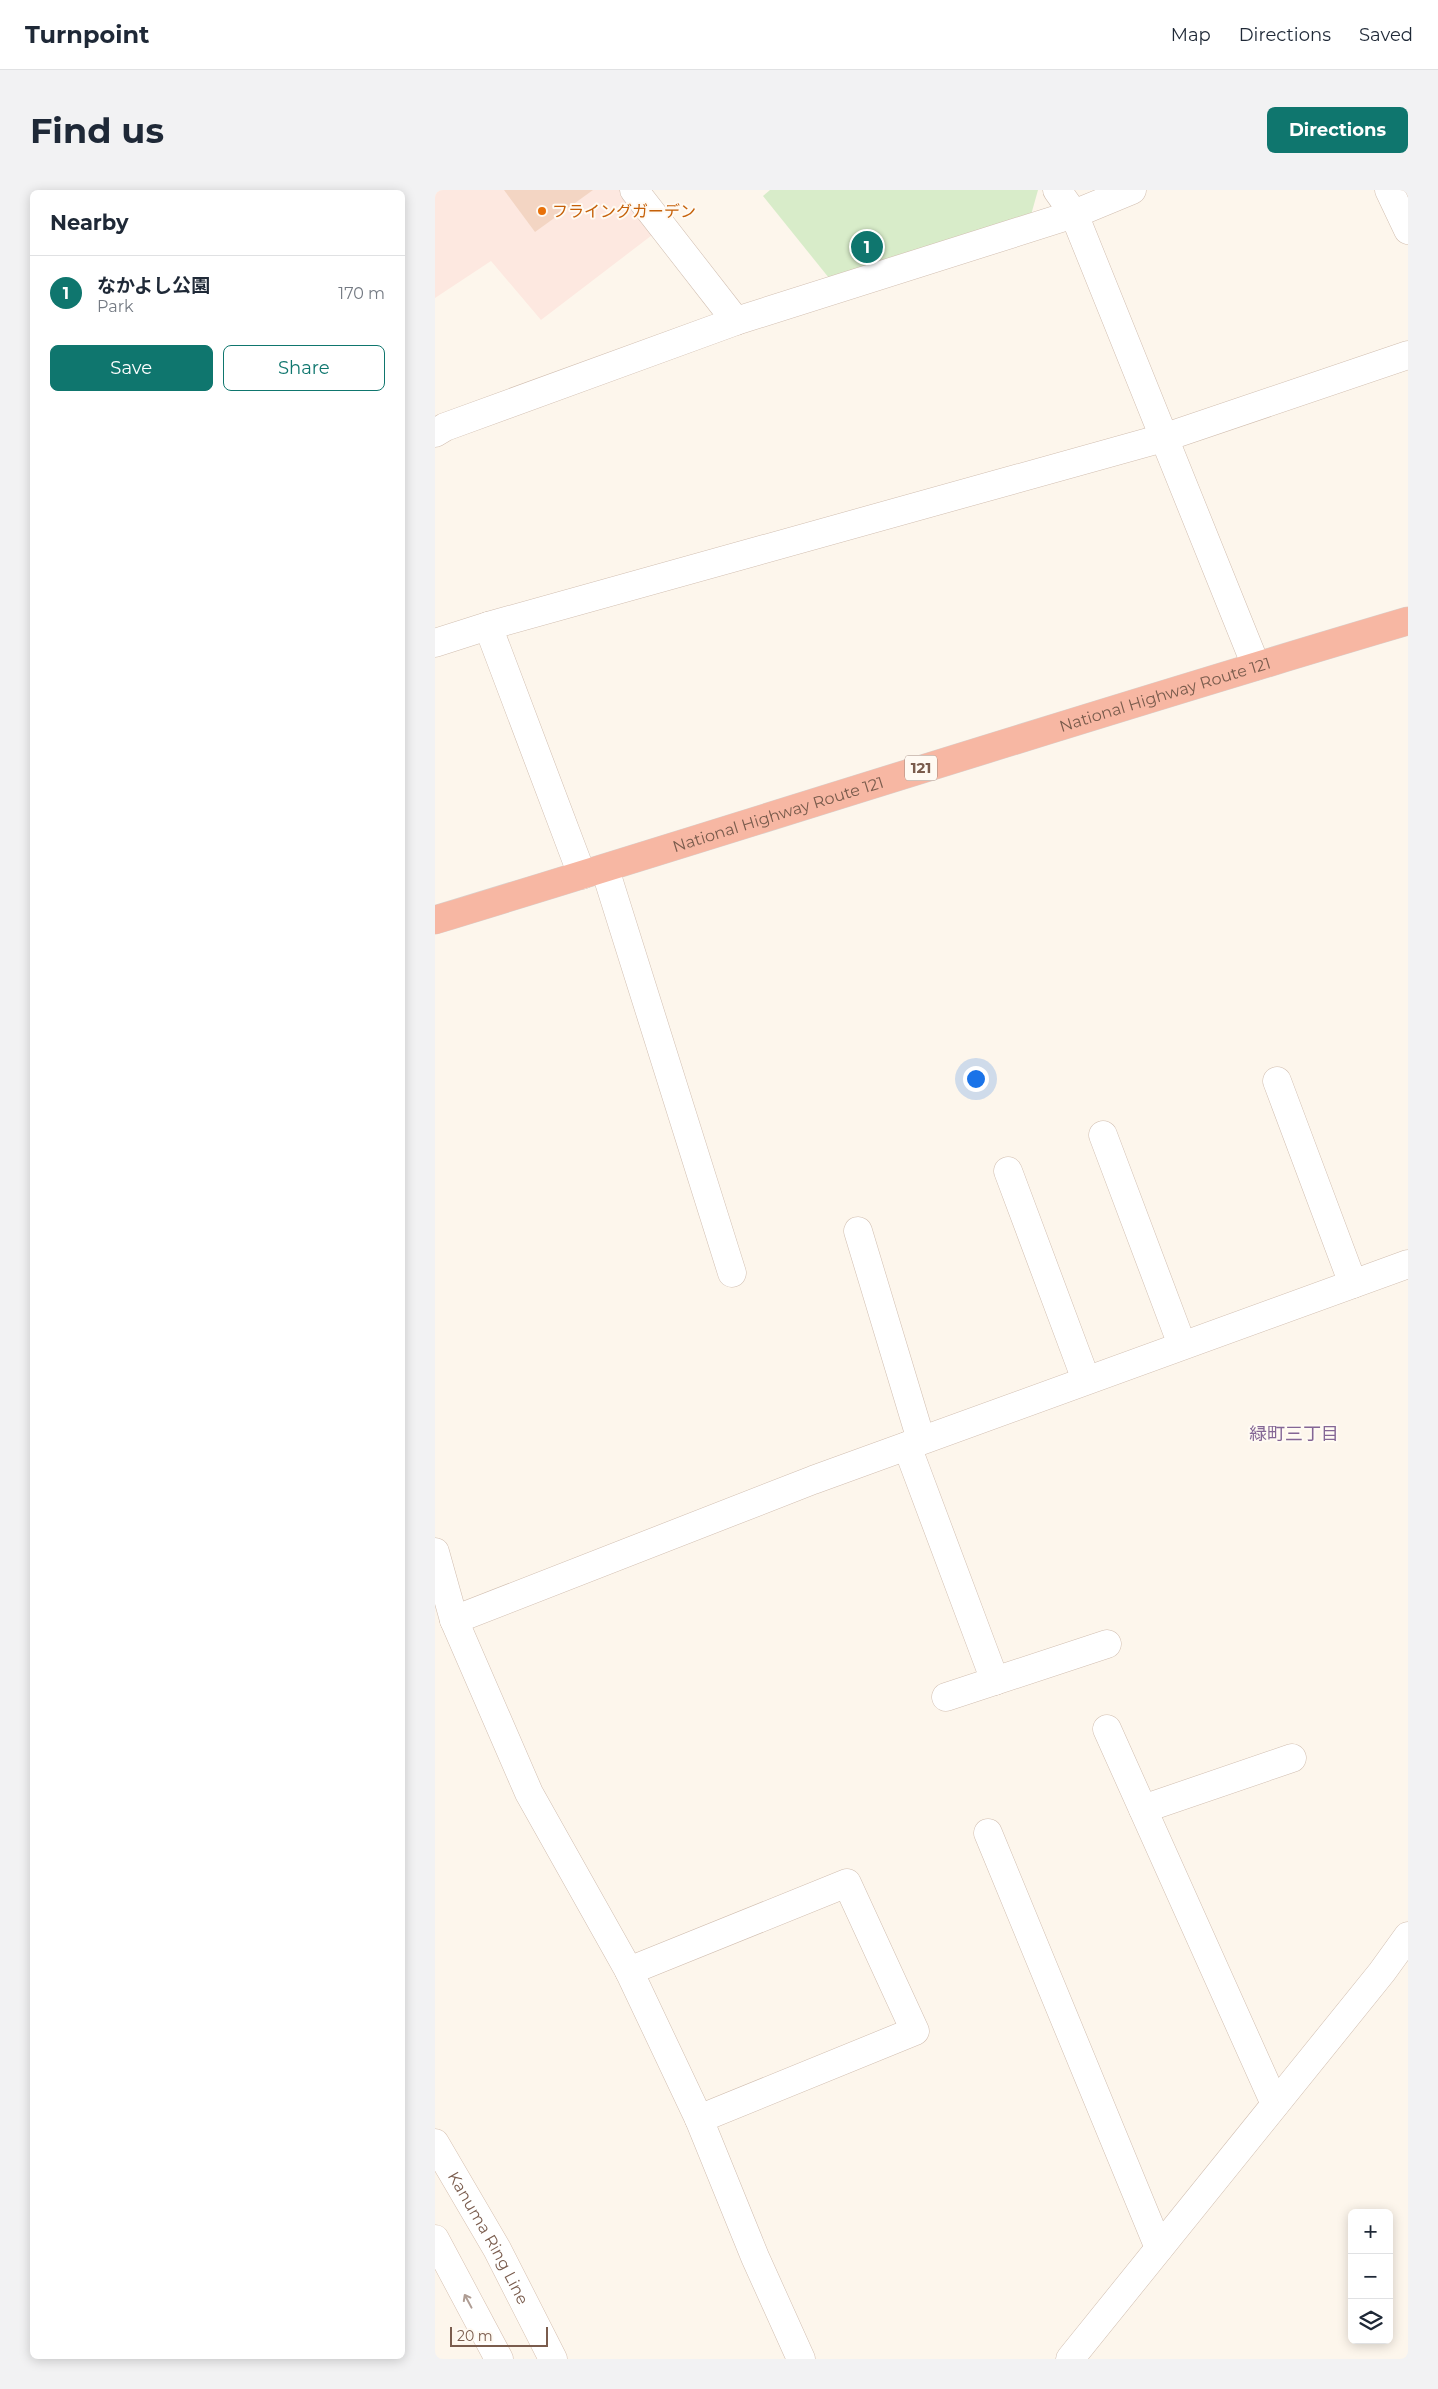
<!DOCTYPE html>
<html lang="en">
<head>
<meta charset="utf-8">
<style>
	:root { --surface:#fff; --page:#f2f2f3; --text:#1f2937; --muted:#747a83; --line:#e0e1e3; --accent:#0f766e }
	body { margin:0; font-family:Montserrat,"Noto Sans JP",sans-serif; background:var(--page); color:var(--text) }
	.controls { position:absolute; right:15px; bottom:15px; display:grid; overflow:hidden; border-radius:8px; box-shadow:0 2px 12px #0003 }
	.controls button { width:45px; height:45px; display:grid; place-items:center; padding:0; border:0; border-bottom:1px solid var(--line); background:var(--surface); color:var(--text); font:25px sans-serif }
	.scale { position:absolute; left:15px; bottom:12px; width:98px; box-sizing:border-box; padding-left:5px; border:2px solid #7a5c4d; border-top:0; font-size:14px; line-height:18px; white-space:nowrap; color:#7a5c4d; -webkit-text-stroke:4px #fffaf3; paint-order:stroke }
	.you { position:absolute; left:540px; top:888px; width:18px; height:18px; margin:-12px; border:4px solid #fff; border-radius:50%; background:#1a73e8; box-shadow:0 0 0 8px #1a73e833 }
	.badge { display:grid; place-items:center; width:32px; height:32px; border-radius:50%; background:var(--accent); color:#fff; font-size:16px; font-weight:700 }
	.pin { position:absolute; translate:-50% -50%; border:2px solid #fff; box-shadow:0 1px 5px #0006 }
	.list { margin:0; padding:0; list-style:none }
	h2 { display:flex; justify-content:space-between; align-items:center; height:65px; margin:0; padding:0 20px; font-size:21px }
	h2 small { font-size:16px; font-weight:400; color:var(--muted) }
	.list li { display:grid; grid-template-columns:32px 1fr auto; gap:15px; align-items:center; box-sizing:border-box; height:75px; padding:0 20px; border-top:1px solid var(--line) }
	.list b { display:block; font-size:19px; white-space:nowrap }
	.list p { margin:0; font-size:16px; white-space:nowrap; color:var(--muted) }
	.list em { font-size:16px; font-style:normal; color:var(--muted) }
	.actions { display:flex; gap:10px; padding:15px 20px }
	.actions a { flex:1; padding:11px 0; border:1px solid var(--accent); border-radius:8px; text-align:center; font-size:18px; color:var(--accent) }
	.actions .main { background:var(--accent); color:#fff }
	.icon { flex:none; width:28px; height:28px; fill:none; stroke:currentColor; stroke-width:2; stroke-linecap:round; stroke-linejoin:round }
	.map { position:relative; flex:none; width:973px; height:2169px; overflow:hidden; border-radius:8px }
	header { display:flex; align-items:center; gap:30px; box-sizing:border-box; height:70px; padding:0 25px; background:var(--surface); border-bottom:1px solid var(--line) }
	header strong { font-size:24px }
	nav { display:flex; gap:28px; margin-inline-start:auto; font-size:18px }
	.intro { display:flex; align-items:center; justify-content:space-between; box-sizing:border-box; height:120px; padding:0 30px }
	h1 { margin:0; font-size:35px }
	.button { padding:12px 22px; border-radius:8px; background:var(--accent); color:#fff; font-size:18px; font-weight:700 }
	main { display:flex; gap:30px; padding:0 30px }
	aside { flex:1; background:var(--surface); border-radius:8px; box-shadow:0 2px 12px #0003 }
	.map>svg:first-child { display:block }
	.commercial { fill:#fde8e0 }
	.green { fill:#d8ecc9 }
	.building { fill:#f3d5c3 }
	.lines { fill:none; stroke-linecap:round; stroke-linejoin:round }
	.street-casing { stroke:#d1beb0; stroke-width:29 }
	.secondary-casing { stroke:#d6c0b0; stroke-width:29 }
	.highway-casing { stroke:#dad1cd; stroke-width:29 }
	.street { stroke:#fff; stroke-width:28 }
	.secondary { stroke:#fff; stroke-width:28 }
	.highway { stroke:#f7b7a3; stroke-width:28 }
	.oneway { stroke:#af9d94 }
	.food-dot { fill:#e8710a; stroke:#fffaf3; stroke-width:2 }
	.labels { text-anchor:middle; stroke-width:4; stroke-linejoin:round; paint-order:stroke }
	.shield { fill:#fffaf3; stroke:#a28b7f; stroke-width:1 }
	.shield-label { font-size:15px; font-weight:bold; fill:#7a5c4d }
	.food-label { font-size:16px; fill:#c56008; stroke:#fffaf3; text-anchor:start }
	.street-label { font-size:16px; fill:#7a5c4d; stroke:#fffaf3 }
	.neighbourhood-label { font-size:18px; fill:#846695; stroke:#fffaf3 }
</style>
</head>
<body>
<header>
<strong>Turnpoint</strong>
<nav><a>Map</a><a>Directions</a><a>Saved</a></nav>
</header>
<div class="intro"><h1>Find us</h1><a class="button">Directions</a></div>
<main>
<aside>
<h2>Nearby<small></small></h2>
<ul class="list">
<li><span class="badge">1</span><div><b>なかよし公園</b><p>Park</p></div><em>170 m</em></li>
</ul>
<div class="actions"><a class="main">Save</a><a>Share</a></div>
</aside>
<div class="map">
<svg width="973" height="2169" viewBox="0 0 973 2169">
	<rect width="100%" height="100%" fill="#fdf6ec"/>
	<polygon class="commercial" points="0,0 193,0 225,39 106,130 56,71 0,108"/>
	<polygon class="green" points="335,0 603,0 596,25 394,88 328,6"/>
	<polygon class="building" points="69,0 158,0 100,42"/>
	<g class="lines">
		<g class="street-casing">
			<g id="street">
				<polyline points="199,0 301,131"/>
				<polyline points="622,0 639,24 821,476"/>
				<polyline points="954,0 973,40"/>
				<polyline points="0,243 10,237 301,131 639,24 697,0"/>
				<polyline points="53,436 147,685"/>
				<polyline points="0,453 53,436 728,248 973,165"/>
				<polyline points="170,679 297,1083"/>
				<polyline points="842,891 918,1094"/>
				<polyline points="668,945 747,1155"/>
				<polyline points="573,981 651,1190"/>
				<polyline points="423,1041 486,1250"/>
				<polyline points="472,1256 560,1491"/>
				<polyline points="0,1362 19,1430 94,1603 194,1781 264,1929 320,2067 366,2169"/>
				<polyline points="19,1430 378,1290 973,1074"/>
				<polyline points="511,1507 672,1454"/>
				<polyline points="672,1539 840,1914"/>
				<polyline points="708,1619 857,1568"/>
				<polyline points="553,1643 724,2058"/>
				<polyline points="194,1781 412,1693 480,1841 264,1929"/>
				<polyline points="635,2169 947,1782 973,1746"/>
			</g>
		</g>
		<g class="secondary-casing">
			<g id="secondary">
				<path id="s1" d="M0,1953L62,2059L118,2169"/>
				<polyline points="0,2049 64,2169"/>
			</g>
		</g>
		<g class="highway-casing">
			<g id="highway">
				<path id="s2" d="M0,730C325,631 647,527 973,431"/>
			</g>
		</g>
		<use href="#street" class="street"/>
		<use href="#secondary" class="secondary"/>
		<use href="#highway" class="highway"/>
	</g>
	<defs><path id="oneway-shaft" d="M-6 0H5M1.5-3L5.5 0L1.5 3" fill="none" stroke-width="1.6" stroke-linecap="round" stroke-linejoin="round" transform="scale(1.25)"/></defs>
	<use class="oneway" href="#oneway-shaft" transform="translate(33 2111) rotate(-118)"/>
	<circle class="food-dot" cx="107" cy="21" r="5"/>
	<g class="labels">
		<rect class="shield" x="470" y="565.5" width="32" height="25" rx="4"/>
		<g class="shield-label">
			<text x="486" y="583">121</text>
		</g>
		<g class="food-label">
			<text x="117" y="27">フライングガーデン</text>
		</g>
		<g class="street-label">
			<text dy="6" stroke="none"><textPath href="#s2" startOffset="764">National Highway Route 121</textPath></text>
			<text dy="6" stroke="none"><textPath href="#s2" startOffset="359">National Highway Route 121</textPath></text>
			<text dy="6" stroke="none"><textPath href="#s1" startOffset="109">Kanuma Ring Line</textPath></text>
		</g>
		<g class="neighbourhood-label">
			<text x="859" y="1250">緑町三丁目</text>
		</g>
	</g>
</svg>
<div class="controls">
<button>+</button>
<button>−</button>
<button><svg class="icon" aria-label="layers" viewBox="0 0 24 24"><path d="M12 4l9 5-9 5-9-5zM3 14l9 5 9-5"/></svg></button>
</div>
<div class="scale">20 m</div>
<div class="you"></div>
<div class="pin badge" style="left:432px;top:57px">1</div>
</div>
</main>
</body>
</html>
